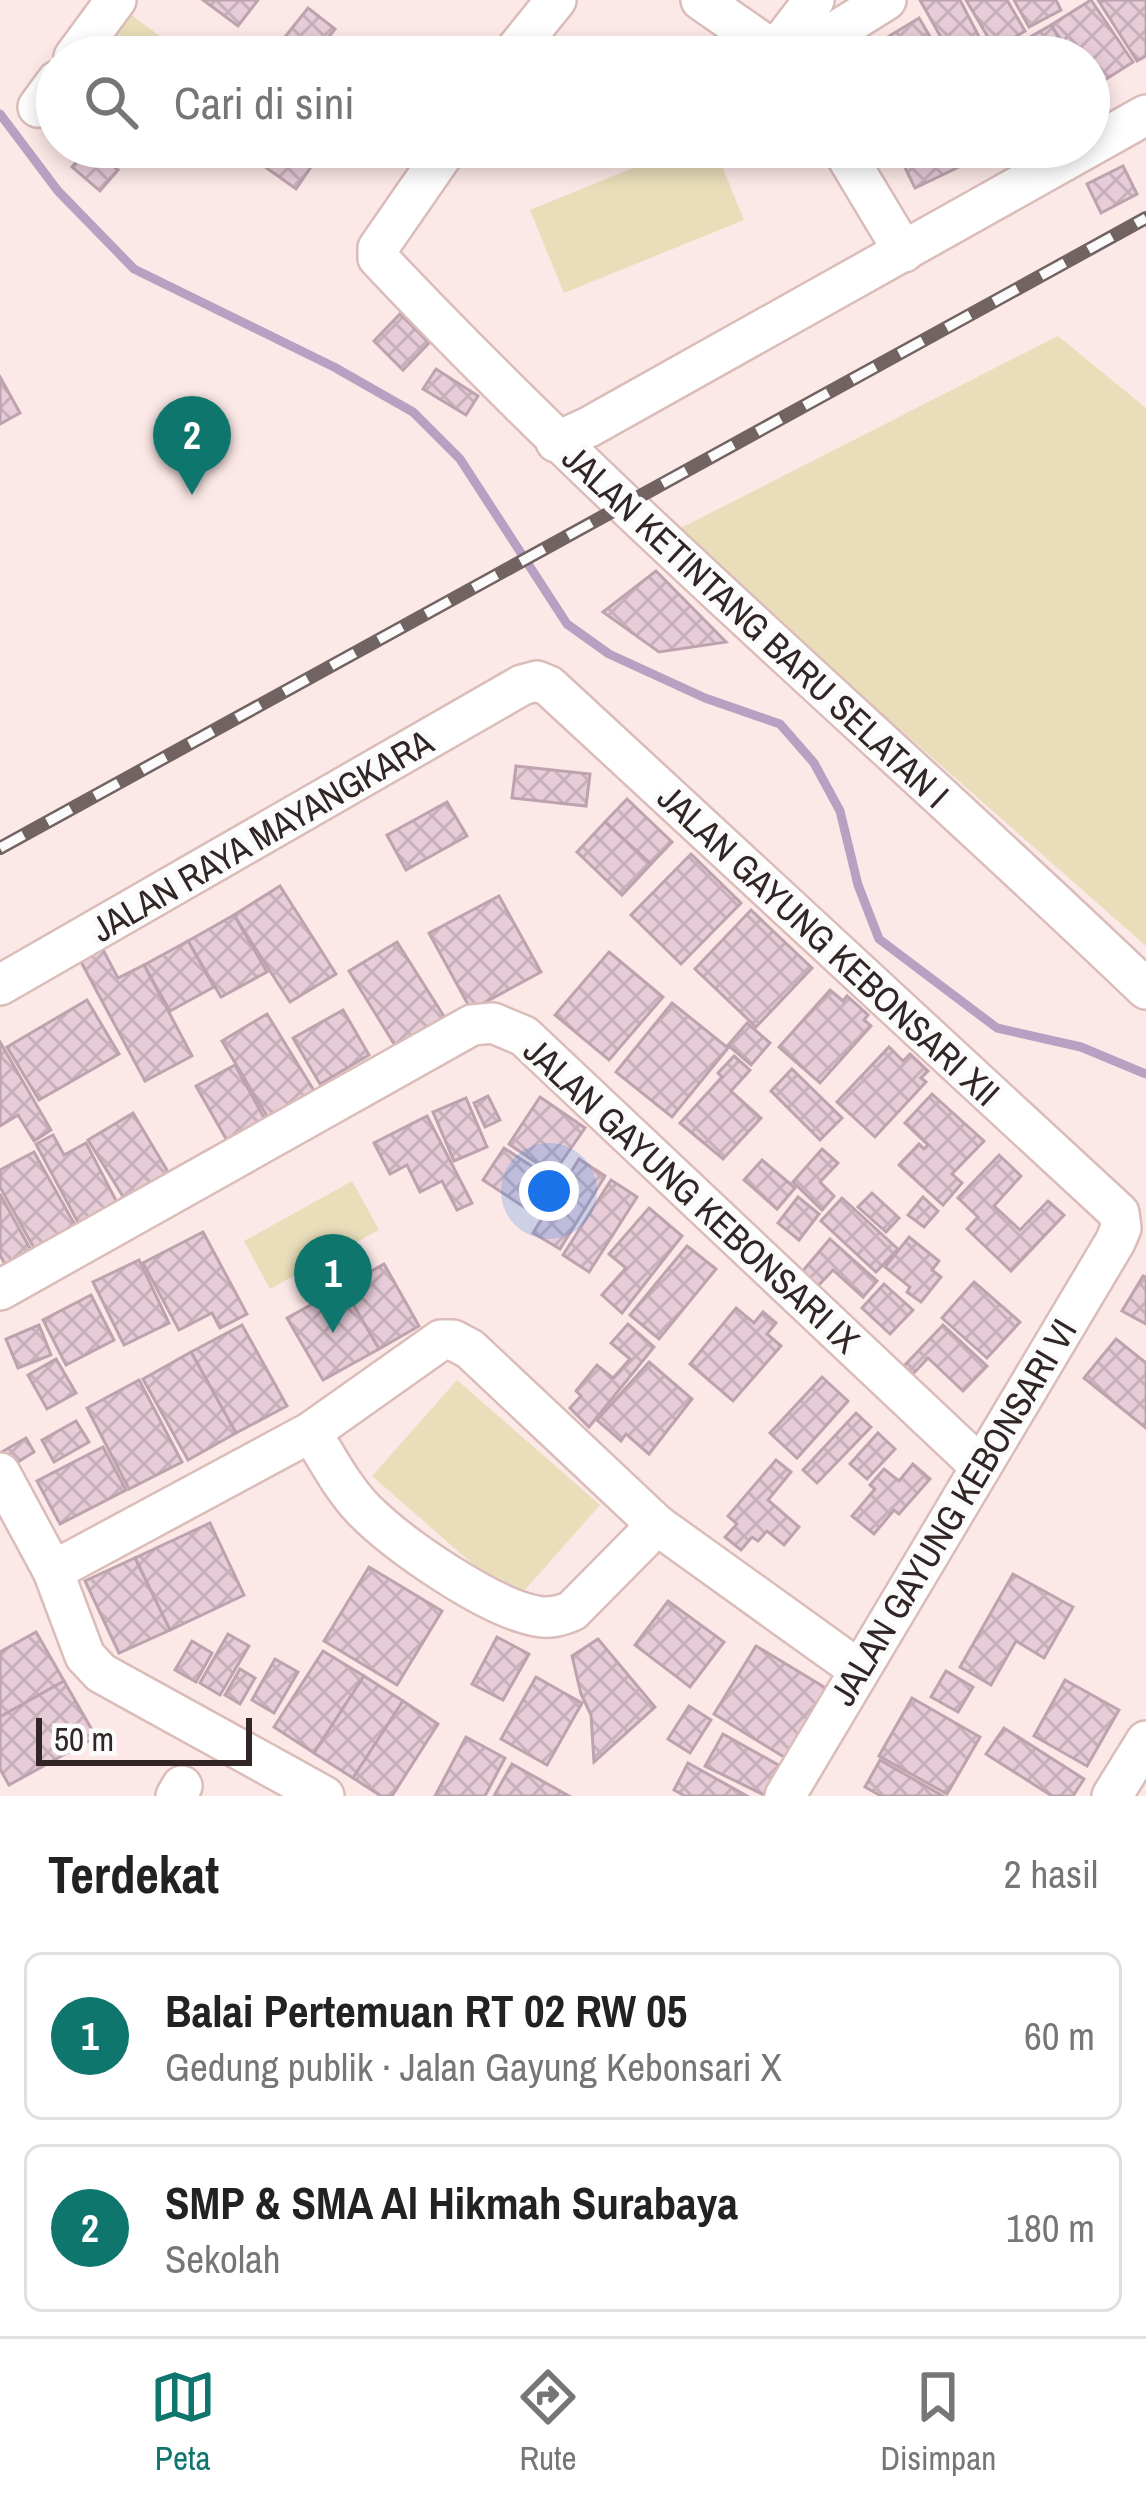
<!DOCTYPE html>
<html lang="id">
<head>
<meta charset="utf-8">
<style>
	:root { --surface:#fff; --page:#f6f6f6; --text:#222; --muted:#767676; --line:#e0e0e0; --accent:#0f766e }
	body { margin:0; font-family:"Archivo Narrow",sans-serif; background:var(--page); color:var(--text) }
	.scale { position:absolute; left:36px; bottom:30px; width:216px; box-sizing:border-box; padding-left:12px; border:6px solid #312625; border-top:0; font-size:33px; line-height:42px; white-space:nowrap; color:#312625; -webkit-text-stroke:9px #fbfbfb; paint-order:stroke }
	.you { position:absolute; left:549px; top:1191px; width:42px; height:42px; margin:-30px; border:9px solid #fff; border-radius:50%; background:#1a73e8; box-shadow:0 0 0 18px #1a73e833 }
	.badge { display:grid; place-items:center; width:78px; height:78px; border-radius:50%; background:var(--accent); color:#fff; font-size:39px; font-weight:700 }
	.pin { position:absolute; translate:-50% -99px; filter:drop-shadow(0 3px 6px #0008) }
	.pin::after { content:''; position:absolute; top:63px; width:42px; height:36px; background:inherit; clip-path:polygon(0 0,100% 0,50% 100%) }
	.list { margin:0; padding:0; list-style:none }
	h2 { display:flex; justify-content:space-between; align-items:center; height:156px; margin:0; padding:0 48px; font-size:51px }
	h2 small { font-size:39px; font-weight:400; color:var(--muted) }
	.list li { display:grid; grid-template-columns:78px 1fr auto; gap:36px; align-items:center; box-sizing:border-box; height:168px; margin:0 24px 24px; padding:0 24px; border:3px solid var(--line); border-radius:18px }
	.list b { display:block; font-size:45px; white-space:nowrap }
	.list p { margin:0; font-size:39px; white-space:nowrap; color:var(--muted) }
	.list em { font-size:39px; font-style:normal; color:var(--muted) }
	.icon { flex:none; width:66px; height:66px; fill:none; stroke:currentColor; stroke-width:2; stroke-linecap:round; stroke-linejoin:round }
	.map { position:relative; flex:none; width:1146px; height:1796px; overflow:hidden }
	.search { position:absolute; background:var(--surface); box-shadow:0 6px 18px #0003; left:36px; right:36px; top:36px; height:132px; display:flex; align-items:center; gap:30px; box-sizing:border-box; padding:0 42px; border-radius:66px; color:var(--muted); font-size:45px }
	.sheet { height:540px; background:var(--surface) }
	nav { display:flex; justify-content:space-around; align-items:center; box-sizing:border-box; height:168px; border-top:3px solid var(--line); background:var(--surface); font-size:33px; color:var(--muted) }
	nav a { display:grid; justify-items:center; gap:6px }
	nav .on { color:var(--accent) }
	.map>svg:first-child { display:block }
	.green { fill:#e9ddba }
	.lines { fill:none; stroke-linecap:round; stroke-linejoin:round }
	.stream { stroke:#b7a0c2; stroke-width:9 }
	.building { fill:url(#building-cross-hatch); stroke:#bea3af; stroke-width:3 }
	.minor-casing { stroke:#dabcb9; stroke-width:44 }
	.minor { stroke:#fff; stroke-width:39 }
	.rail-casing { stroke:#716362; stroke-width:14 }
	.rail { stroke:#fbfbfb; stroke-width:9; stroke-dasharray:27; stroke-linecap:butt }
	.labels { text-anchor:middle; stroke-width:10; stroke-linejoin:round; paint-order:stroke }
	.street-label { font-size:36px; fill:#312625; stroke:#fbfbfb }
</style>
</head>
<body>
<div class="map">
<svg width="1146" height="1796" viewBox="0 0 1146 1796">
	<defs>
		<pattern id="building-cross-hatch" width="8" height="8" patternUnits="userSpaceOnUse" patternTransform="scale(3)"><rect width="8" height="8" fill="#e8cdd9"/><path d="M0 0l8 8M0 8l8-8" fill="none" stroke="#c7b0ba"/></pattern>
	</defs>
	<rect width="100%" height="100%" fill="#fce9e7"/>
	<g class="green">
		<polygon points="126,11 180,51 176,57 92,57"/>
		<polygon points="684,147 714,147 744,220 564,293 530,210"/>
		<polygon points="1058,336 1146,408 1146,946 675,531"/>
		<polygon points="352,1181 379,1230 270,1289 244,1241"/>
		<polygon points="457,1380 600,1505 515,1601 372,1476"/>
	</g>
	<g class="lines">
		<polyline class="stream" points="0,114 58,191 134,269 334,367 413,412 460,459 567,624 609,654 705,698 780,724 814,763 840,811 858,885 879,939 997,1028 1081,1047 1146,1074"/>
	</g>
	<g class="building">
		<polygon points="203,0 258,0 238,26"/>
		<polygon points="920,0 960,0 987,52 977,57 952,57"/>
		<polygon points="966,0 1007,0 1025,31 995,49"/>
		<polygon points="1014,0 1056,0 1061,10 1029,27"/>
		<polygon points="1091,0 1133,62 1092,88 1089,57 1072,57 1051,25"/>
		<polygon points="1098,0 1146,0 1146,56 1137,61"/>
		<polygon points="308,8 335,29 313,57 269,57"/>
		<polygon points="919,18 942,57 897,57 886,38"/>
		<polygon points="1051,25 1070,57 1011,57 1008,50"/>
		<polygon points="878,38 890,57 846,57"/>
		<polygon points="91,147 118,170 100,191 72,167"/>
		<polygon points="295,147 315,161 296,189 239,148"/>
		<polygon points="895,147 978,147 963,154 967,163 915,188"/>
		<polygon points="1123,166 1137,194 1101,213 1087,184"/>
		<polygon points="400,314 429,343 403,370 374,341"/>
		<polygon points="436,369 478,396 466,415 423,389"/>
		<polygon points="0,377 20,413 0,424"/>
		<polygon points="656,571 726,642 659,652 603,612"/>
		<polygon points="516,766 590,774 586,806 512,798"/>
		<polygon points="627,799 672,842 651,864 605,822"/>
		<polygon points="447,802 467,836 406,870 387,835"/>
		<polygon points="605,822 651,864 622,895 577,852"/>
		<polygon points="691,854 741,903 681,964 631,915"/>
		<polygon points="280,886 336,974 290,1002 234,915"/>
		<polygon points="499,896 541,972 471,1010 429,933"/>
		<polygon points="751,910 812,968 756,1027 695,969"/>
		<polygon points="234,915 267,972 221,997 188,941"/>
		<polygon points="188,941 214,987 170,1011 144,965"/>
		<polygon points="397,942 445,1018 396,1047 349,971"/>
		<polygon points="102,948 118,978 144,965 192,1056 145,1081 80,960"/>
		<polygon points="609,952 663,997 609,1060 555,1015"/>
		<polygon points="830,990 843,1001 847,996 868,1015 864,1020 871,1026 820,1083 779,1047"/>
		<polygon points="87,1000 119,1054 39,1100 7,1047"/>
		<polygon points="672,1003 728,1048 672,1117 616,1072"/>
		<polygon points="343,1010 369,1055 320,1084 293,1038"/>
		<polygon points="267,1014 316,1094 270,1121 222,1041"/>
		<polygon points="747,1023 770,1043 751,1065 728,1045"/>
		<polygon points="0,1042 51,1130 34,1141 18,1115 0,1126"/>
		<polygon points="889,1047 903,1061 910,1054 928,1071 921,1078 926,1082 875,1137 837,1102"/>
		<polygon points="734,1056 750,1070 731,1091 761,1118 723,1159 680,1123 722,1077 718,1073"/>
		<polygon points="235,1065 267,1123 229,1144 196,1086"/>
		<polygon points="792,1069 842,1118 820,1140 771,1091"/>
		<polygon points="932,1094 984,1141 952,1174 962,1183 943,1205 899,1165 919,1144 924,1149 928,1145 905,1123"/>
		<polygon points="488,1096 500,1120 485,1127 474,1103"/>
		<polygon points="540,1097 585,1128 553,1174 509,1144"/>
		<polygon points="466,1098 487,1147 454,1161 433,1112"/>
		<polygon points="133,1113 171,1177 127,1203 88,1140"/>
		<polygon points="427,1116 472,1203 457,1210 442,1181 420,1192 407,1165 390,1174 374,1143"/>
		<polygon points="53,1135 64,1155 86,1143 120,1208 81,1228 36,1144"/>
		<polygon points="504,1148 551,1179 530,1211 483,1180"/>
		<polygon points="822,1149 838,1163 820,1182 834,1196 822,1210 793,1182"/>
		<polygon points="34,1152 80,1234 39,1257 0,1187 0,1170"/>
		<polygon points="999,1155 1021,1176 994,1206 1020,1230 1048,1201 1064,1215 1011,1271 967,1229 978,1217 958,1198"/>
		<polygon points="579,1159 605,1176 560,1249 533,1233"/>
		<polygon points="762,1160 795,1188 777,1209 744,1180"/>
		<polygon points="611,1180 637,1197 589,1272 563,1255"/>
		<polygon points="872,1193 899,1218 886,1232 858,1207"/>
		<polygon points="0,1194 33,1254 7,1268 0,1255"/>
		<polygon points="798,1197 819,1214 799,1240 778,1223"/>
		<polygon points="923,1197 938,1211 924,1227 908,1215"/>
		<polygon points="842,1198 898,1249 876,1272 821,1221"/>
		<polygon points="649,1208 682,1236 622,1313 602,1295 626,1268 609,1254"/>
		<polygon points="203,1232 247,1314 220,1328 212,1313 179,1330 143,1263"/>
		<polygon points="909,1237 939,1261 932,1270 941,1277 921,1302 907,1292 910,1287 885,1267"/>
		<polygon points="830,1239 877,1281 863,1297 833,1270 817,1287 801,1273"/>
		<polygon points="687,1246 716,1269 659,1339 630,1315"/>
		<polygon points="139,1260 169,1323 124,1345 93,1282"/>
		<polygon points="384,1264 419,1326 379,1349 343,1287"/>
		<polygon points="1143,1276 1146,1277 1146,1324 1122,1311"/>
		<polygon points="974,1282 1020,1322 987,1358 942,1318"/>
		<polygon points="884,1284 913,1310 890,1334 862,1308"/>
		<polygon points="343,1287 379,1349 323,1380 287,1318"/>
		<polygon points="91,1295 114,1340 66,1365 43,1320"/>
		<polygon points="736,1308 754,1323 763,1312 776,1323 767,1334 781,1346 733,1401 690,1364"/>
		<polygon points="628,1324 654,1347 589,1427 570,1408 581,1396 576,1391 597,1365 613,1378 630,1359 611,1343"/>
		<polygon points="39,1325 51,1355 18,1368 6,1339"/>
		<polygon points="242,1325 287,1406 236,1433 191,1352"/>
		<polygon points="943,1325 987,1366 963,1391 928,1358 913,1374 904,1366"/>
		<polygon points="1116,1339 1146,1363 1146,1428 1084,1378"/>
		<polygon points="191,1352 236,1433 188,1460 143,1379"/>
		<polygon points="56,1359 76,1393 47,1409 28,1375"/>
		<polygon points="649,1362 692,1399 649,1454 626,1434 621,1441 597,1420"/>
		<polygon points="822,1377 848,1401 797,1458 770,1433"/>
		<polygon points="139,1380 182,1462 129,1489 87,1408"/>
		<polygon points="856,1413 871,1427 817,1483 803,1470"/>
		<polygon points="76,1421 89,1442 54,1462 42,1440"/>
		<polygon points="878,1433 895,1449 867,1479 850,1464"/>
		<polygon points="26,1438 34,1452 8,1468 0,1453"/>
		<polygon points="103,1447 126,1490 60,1524 37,1481"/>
		<polygon points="776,1460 791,1472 768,1500 799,1527 784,1545 767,1531 758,1541 752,1537 741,1550 725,1537 737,1524 728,1516"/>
		<polygon points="913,1464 930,1479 899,1514 894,1510 874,1534 852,1516 875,1489 870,1485 884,1469 899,1481"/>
		<polygon points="210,1523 244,1595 170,1630 135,1558"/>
		<polygon points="135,1558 170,1630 119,1653 85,1581"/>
		<polygon points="369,1567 442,1611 397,1685 324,1641"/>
		<polygon points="1013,1574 1073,1607 1044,1658 1016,1641 991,1685 960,1667"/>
		<polygon points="668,1601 724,1642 690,1687 635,1645"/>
		<polygon points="36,1632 64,1681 0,1717 0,1652"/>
		<polygon points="228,1634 249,1646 220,1695 200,1683"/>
		<polygon points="497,1637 529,1654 503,1700 472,1684"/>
		<polygon points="598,1639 655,1707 594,1762 591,1715 581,1694 572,1656"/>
		<polygon points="192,1641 212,1653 196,1682 175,1670"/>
		<polygon points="756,1646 834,1693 792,1762 714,1714"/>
		<polygon points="323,1651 364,1676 314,1753 274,1727"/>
		<polygon points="275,1659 298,1672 274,1713 252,1700"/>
		<polygon points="240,1669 255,1678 240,1704 225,1695"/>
		<polygon points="946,1671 973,1687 958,1712 931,1697"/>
		<polygon points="364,1676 403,1701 353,1778 314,1753"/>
		<polygon points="536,1677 582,1703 547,1765 501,1739"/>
		<polygon points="1065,1680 1119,1710 1087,1766 1034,1736"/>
		<polygon points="64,1681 96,1737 9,1785 0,1769 0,1717"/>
		<polygon points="912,1698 980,1737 947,1794 879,1756"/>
		<polygon points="403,1701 438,1724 392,1796 381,1796 353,1778"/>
		<polygon points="689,1706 711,1720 690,1753 668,1739"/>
		<polygon points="1004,1728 1084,1779 1073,1796 1052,1796 986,1754"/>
		<polygon points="723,1734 782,1767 766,1796 705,1766"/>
		<polygon points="466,1737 505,1758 485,1796 435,1796"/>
		<polygon points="880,1760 943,1796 881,1796 865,1787"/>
		<polygon points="688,1763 747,1796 685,1796 674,1790"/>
		<polygon points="512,1764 569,1796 494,1796"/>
	</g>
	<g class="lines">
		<g class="minor-casing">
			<g id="minor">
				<polyline points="701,0 783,57"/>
				<polyline points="775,51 814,0"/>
				<polyline points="74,57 116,0"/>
				<polyline points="510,57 556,0"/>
				<polyline points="795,57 886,0"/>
				<polyline points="38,107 57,81"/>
				<path d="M448,147L378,248V258C621,516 891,744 1146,989"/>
				<polyline points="841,147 904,252"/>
				<polyline points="556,442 589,427 1146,115"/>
				<polyline points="0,985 522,685 537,681 549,686 1119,1213 1121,1228 1115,1242 785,1796"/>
				<polyline points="0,1290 472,1025 493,1023 524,1036 980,1466"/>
				<path d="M311,1432C327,1458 342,1487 363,1509C397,1544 488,1607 536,1616C549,1619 560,1616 572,1611L657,1525"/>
				<polyline points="0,1473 53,1571 85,1656 101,1673 324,1796"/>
				<polyline points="53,1571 311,1432 441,1340 453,1340 470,1349 657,1525 859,1670"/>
				<polyline points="176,1796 182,1786"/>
				<polyline points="1112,1796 1146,1741"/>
			</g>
		</g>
		<use href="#minor" class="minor"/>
		<g class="rail-casing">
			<polyline id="rail" points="0,848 1146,218"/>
		</g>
		<use href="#rail" class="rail"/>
	</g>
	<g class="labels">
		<g class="street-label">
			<text transform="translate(756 626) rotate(43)" y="13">JALAN KETINTANG BARU SELATAN I</text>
			<text transform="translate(262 835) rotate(-30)" y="13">JALAN RAYA MAYANGKARA</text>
			<text transform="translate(829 945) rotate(43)" y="13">JALAN GAYUNG KEBONSARI XII</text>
			<text transform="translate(692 1195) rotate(43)" y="13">JALAN GAYUNG KEBONSARI IX</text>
			<text transform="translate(953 1512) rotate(-59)" y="13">JALAN GAYUNG KEBONSARI VI</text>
		</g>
	</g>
</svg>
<div class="scale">50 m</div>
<div class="you"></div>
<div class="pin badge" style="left:333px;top:1333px">1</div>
<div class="pin badge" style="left:192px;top:495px">2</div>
<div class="search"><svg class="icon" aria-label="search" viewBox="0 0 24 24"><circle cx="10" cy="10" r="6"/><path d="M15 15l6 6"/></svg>Cari di sini</div>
</div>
<section class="sheet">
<h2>Terdekat<small>2 hasil</small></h2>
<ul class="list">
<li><span class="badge">1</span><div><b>Balai Pertemuan RT 02 RW 05</b><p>Gedung publik · Jalan Gayung Kebonsari X</p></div><em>60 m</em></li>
<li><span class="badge">2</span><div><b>SMP &amp; SMA Al Hikmah Surabaya</b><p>Sekolah</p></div><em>180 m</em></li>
</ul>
</section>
<nav>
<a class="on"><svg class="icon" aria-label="map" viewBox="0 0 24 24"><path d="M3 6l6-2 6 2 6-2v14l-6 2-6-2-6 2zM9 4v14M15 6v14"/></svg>Peta</a>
<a><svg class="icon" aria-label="directions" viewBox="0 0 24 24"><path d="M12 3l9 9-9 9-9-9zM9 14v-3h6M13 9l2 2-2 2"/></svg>Rute</a>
<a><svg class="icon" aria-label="saved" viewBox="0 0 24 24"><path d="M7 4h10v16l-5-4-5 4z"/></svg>Disimpan</a>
</nav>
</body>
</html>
